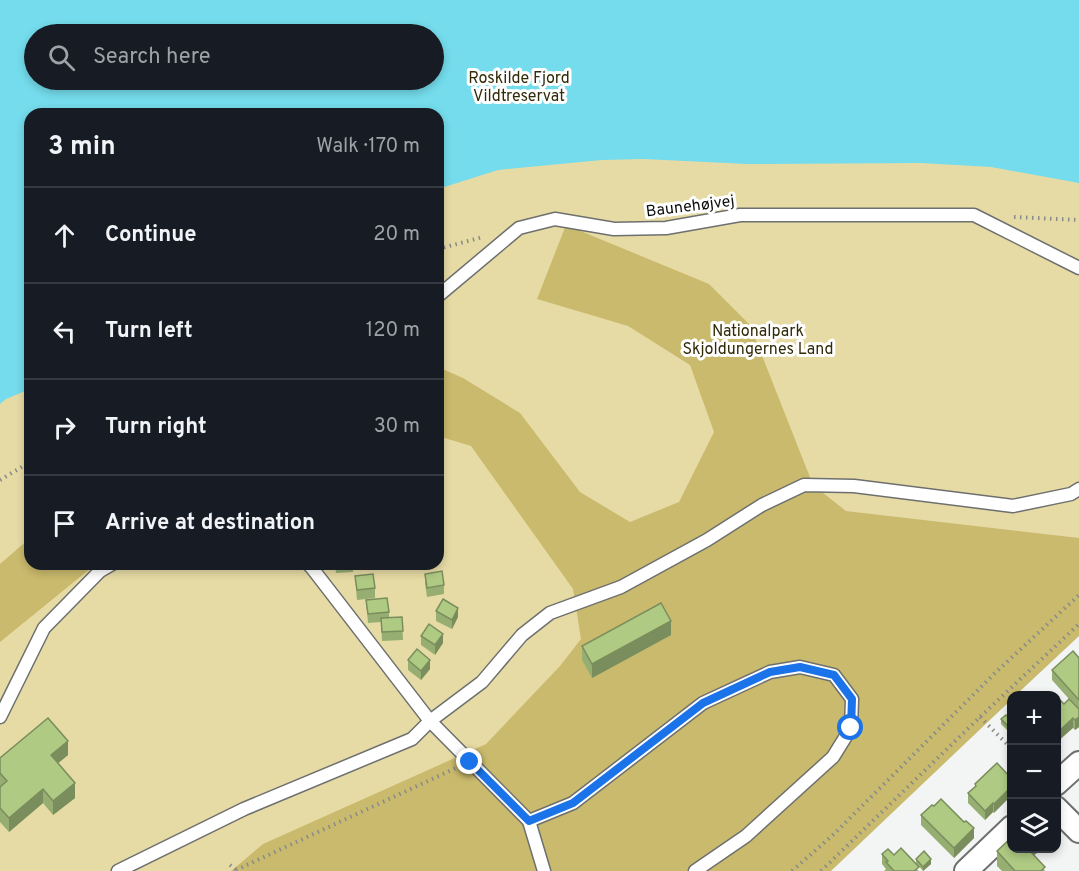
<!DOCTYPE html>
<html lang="en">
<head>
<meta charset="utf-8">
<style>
	:root { --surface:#171b24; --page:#242831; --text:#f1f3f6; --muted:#9ea1a6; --line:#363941 }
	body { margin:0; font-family:Overpass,sans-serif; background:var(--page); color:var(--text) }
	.controls { position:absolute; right:18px; bottom:18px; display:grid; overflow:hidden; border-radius:12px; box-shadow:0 3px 9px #0003 }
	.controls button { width:54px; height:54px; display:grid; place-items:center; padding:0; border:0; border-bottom:2px solid var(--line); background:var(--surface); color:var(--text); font:30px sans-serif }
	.stop { position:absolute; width:18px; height:18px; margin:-14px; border:4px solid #1a73e8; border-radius:50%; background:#fff }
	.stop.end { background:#1a73e8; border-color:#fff; box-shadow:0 2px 6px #0008 }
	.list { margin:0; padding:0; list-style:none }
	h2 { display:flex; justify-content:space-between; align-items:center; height:78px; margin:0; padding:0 24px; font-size:26px }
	h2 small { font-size:20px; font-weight:400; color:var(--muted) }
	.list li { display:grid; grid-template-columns:39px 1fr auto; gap:18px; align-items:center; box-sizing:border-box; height:96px; padding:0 24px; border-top:2px solid var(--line) }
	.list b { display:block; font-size:22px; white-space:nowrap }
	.list em { font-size:20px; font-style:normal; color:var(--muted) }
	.icon { flex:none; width:33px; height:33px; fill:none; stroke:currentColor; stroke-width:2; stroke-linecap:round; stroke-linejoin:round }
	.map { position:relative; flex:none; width:1079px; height:871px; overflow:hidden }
	.search { position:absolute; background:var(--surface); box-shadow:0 3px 9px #0003; left:24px; top:24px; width:420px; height:66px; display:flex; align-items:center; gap:15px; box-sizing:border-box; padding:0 21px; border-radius:33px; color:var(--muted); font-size:22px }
	.panel { position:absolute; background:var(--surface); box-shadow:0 3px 9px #0003; left:24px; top:108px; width:420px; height:462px; border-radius:18px }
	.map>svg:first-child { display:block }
	.green { fill:#e7dba5; fill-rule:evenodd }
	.forest { fill:#caba6d }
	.water { fill:#74dcec; fill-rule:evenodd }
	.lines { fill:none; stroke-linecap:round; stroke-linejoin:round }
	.lane-casing { stroke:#6d706e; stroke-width:15 }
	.street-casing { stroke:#6d706e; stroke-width:26 }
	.path { stroke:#888b89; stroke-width:4; stroke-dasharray:1.5 4.5; stroke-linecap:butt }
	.lane { stroke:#fff; stroke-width:12 }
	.street { stroke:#fff; stroke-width:22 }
	.wall { fill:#96ae71 }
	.shaded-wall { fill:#7a8d5c }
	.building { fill:#afca83; stroke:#7a8d5c; stroke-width:1.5 }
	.route { stroke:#1a73e8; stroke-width:8 }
	.labels { text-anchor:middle; stroke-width:6; stroke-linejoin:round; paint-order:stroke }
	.park-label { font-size:16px; fill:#322b08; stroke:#fff }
	.street-label { font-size:16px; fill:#0b0d0c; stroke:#fff }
</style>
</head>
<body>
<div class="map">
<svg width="1079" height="871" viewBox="0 0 1079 871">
	<rect width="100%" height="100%" fill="#f2f5f3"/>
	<path class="green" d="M0,0H1079V632L818,871H0ZM34,34H434V80H34ZM30,114H438V564H30Z"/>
	<g class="forest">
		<polygon points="566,225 709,284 750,325 813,485 846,511 1079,538 1079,636 1016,695 1012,696 1011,700 831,871 231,871 263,844 486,744 560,666 581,639 573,589 471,446 438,436 438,367 463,378 520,413 580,492 630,522 679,502 714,432 690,365 628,326 537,299"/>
		<polygon points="30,538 30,564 96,564 0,642 0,564"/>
	</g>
	<path class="water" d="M0,0H1079V183L991,167L921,163L747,164L643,159L602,160L498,170L438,189V114H30V389L6,399L0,404ZM34,34H434V80H34Z"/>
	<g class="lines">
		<g class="lane-casing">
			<g id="lane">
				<polyline points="438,296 519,228 555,219 614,229 666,228 740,215 974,215 1079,268"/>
				<polyline points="308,564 312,568 430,721 529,821"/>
				<polyline points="0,717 44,628 100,571 112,564"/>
				<polyline points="118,871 244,809 412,739 430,721 482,682 522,635 550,613 621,587 707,540 762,505 804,485 854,486 1013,506 1071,494 1079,489"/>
				<polyline points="544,871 529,821 573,803 703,703 770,672 800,667 834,675 852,699 851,728 833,757 746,836 695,871"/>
			</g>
		</g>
		<g class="street-casing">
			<g id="street">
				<polyline points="1056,784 1079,763"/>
				<polyline points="1056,808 1079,831"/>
				<polyline points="966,871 1012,827"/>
			</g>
		</g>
		<g class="path">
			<polyline points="1014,217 1079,220"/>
			<polyline points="438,249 483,237"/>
			<polyline points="27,313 30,319"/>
			<polyline points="0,480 30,462"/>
			<polyline points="980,717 1012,749"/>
			<polyline points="230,865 238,871"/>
			<polyline points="236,870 458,767"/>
			<polyline points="792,871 834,834 994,674 1079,595"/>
			<polyline points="821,871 980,717 1079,624"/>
		</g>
		<use href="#lane" class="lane"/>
		<use href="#street" class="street"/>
	</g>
	<g class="wall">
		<polygon points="335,564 353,564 353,572 336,573"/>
		<polygon points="412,564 430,564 430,568 412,570"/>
		<polygon points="425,574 444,585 444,594 427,597 425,583"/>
		<polygon points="355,576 375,588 375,598 357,600"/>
		<polygon points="366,600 389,612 389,618 402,617 403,640 382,641 381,622 368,623"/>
		<polygon points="436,611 458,617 452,629 436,621"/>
		<polygon points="671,635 592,678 582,660 582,646"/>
		<polygon points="421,636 443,643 435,655 421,645"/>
		<polygon points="1079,658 1079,727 1075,730 1073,728 1064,704 1069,699 1052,680 1052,670"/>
		<polygon points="408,660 430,669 421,680 408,670"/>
		<polygon points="1001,719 1011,720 1010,733 1001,724"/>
		<polygon points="68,755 58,763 75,798 53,815 43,803 9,832 0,822 0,758"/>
		<polygon points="997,763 994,813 993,812 985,820 968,803 968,793 975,787 975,784"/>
		<polygon points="921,815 974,838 954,858 921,825"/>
		<polygon points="1040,849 1040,850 1034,855 1045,871 1002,871 997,866 997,851"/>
		<polygon points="882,854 894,855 919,871 884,871 886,869 882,864"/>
		<polygon points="916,859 931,864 923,871 916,863"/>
	</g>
	<g class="shaded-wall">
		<polygon points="458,608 458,617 452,629 452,620"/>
		<polygon points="671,621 671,635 592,678 592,664"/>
		<polygon points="443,634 443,643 435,655 435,645"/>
		<polygon points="430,660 430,669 421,680 421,671"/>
		<polygon points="1079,717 1079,727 1075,730 1075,720"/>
		<polygon points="1073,718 1073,728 1056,743 1056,734"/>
		<polygon points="68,741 68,755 51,769 51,755"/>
		<polygon points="75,783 75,798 53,815 53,801"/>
		<polygon points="1011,787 1011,796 994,813 994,804"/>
		<polygon points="43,789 43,803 9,832 9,818"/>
		<polygon points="993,803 993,812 985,820 985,811"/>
		<polygon points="974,828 974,838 954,858 954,848"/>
		<polygon points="1027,849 1040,849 1040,850 1027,862"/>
		<polygon points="931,859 931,864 923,871 923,867"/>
	</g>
	<g class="building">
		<polygon points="442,571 444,585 427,588 425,574"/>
		<polygon points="373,574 375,588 357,590 355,576"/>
		<polygon points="387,598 389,612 368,614 366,600"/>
		<polygon points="443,599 458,608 452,620 436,611"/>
		<polygon points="661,603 671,621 592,664 582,646"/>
		<polygon points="402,617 403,631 382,632 381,618"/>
		<polygon points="429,624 443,634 435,645 421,636"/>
		<polygon points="417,649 430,660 421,671 408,660"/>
		<polygon points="1073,651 1079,658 1079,700 1052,670"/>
		<polygon points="1058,698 1064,704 1069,699 1079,709 1079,717 1075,720 1073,718 1056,734 1056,699"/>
		<polygon points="1006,715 1011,720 1011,727 1010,728 1001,719"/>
		<polygon points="48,718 68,741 51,755 75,783 53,801 43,789 9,818 0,808 0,787 7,781 0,773 0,758"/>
		<polygon points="997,763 1011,778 1011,787 994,804 993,803 985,811 968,793 976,786 975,784"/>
		<polygon points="941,799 964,822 966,821 974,828 954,848 921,815 932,805 934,806"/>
		<polygon points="1011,838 1011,849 1028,849 1045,867 1041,871 1015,871 997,851"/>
		<polygon points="901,848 919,867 914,871 894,871 886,862 888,861 882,854 888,849 894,855"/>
		<polygon points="924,851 931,859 923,867 916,859"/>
	</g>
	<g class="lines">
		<polyline class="route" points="470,762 529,821 573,803 703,703 770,672 800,667 834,675 852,699 851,728"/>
	</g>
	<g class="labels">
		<g class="park-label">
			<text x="519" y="83">Roskilde Fjord<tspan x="519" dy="18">Vildtreservat</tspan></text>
			<text x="758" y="336">Nationalpark<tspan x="758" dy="18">Skjoldungernes Land</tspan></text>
		</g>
		<g class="street-label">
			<text transform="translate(690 205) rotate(-7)" y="6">Baunehøjvej</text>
		</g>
	</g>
</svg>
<div class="controls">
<button>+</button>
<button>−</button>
<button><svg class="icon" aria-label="layers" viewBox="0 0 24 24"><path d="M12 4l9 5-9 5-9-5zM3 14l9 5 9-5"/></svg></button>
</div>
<div class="stop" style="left:851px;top:728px"></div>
<div class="stop end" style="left:470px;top:762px"></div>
<div class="search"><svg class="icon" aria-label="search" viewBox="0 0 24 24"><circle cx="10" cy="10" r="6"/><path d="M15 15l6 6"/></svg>Search here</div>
<section class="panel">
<h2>3 min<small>Walk · 170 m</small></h2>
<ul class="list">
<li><svg class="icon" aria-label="ahead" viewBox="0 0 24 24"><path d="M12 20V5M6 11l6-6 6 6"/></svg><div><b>Continue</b></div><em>20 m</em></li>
<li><svg class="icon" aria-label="left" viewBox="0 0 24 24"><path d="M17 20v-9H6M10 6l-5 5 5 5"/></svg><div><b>Turn left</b></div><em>120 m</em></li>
<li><svg class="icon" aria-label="right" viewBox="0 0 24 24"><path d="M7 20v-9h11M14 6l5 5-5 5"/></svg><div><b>Turn right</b></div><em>30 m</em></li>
<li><svg class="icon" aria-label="arrive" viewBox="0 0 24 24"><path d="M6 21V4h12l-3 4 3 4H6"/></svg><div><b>Arrive at destination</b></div></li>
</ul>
</section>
</div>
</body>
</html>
